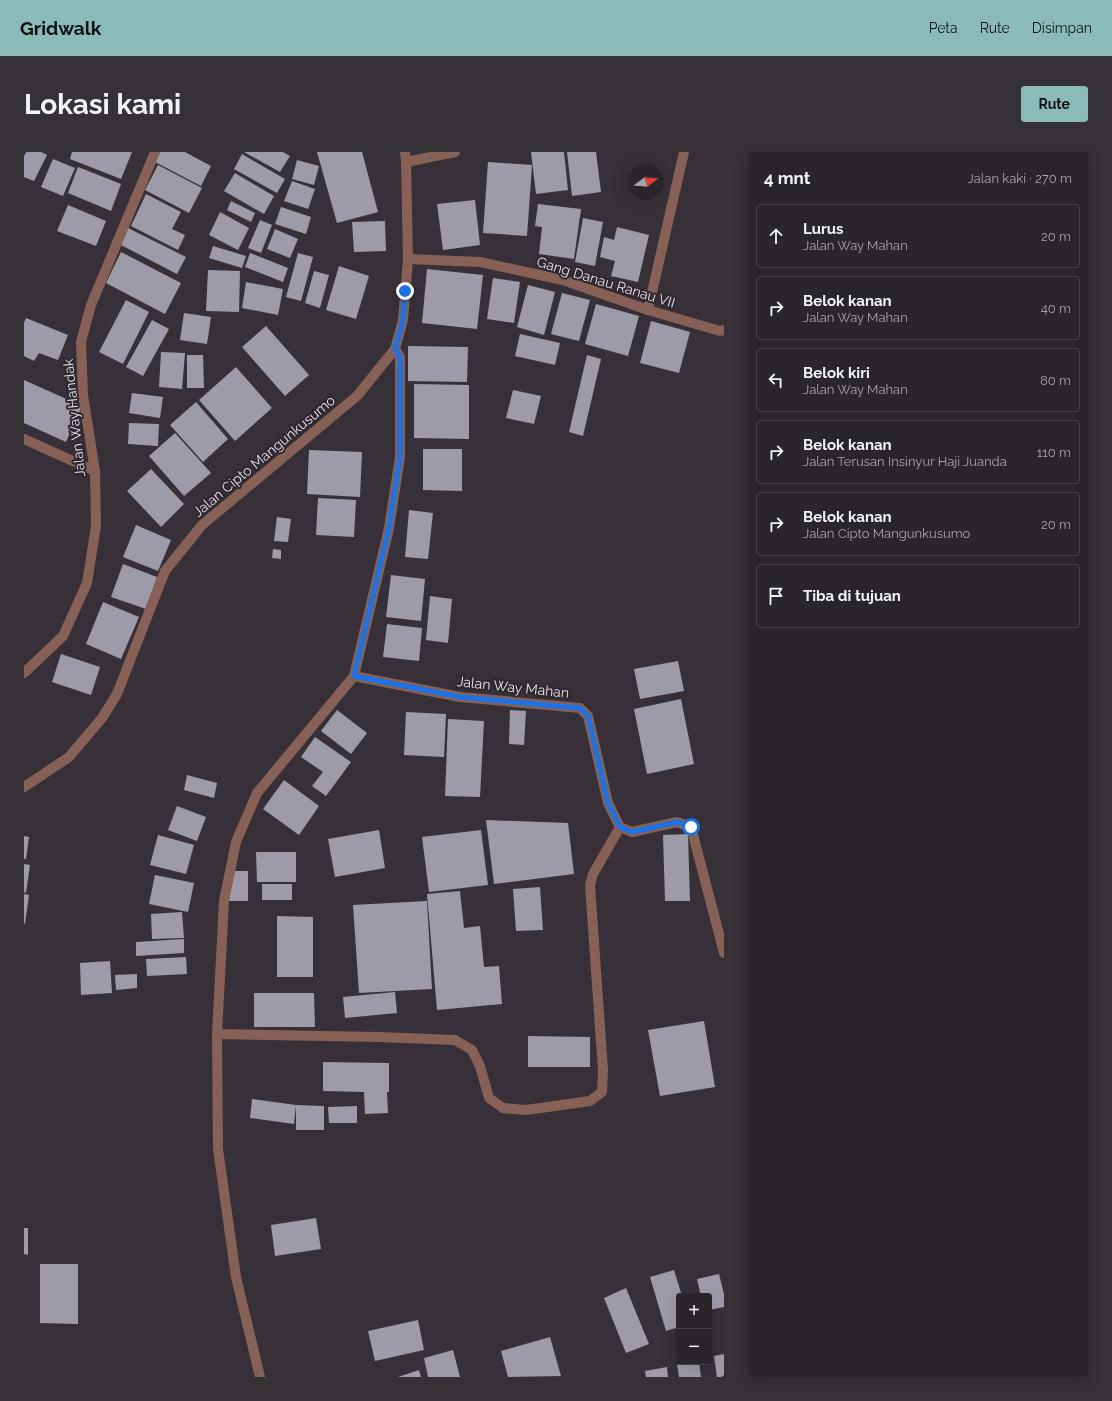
<!DOCTYPE html>
<html lang="id">
<head>
<meta charset="utf-8">
<style>
	:root { --surface:#2a242b; --page:#363037; --text:#f1f3f6; --muted:#a5a4a9; --line:#464147; --accent:#8bbbb9 }
	body { margin:0; font-family:Raleway,sans-serif; background:var(--page); color:var(--text) }
	.controls { position:absolute; right:12px; bottom:12px; display:grid; overflow:hidden; border-radius:4px; box-shadow:0 4px 16px #0002 }
	.controls button { width:36px; height:36px; display:grid; place-items:center; padding:0; border:0; border-bottom:1px solid var(--line); background:var(--surface); color:var(--text); font:20px sans-serif }
	.compass { position:absolute; left:604px; top:12px; width:36px; height:36px; border-radius:50%; background:var(--surface); box-shadow:0 4px 16px #0002; rotate:74deg }
	.stop { position:absolute; width:12px; height:12px; margin:-9px; border:3px solid #1a73e8; border-radius:50%; background:#fff }
	.stop.end { background:#1a73e8; border-color:#fff; box-shadow:0 1px 4px #0008 }
	.list { margin:0; padding:0; list-style:none }
	h2 { display:flex; justify-content:space-between; align-items:center; height:52px; margin:0; padding:0 16px; font-size:17px }
	h2 small { font-size:13px; font-weight:400; color:var(--muted) }
	.list li { display:grid; grid-template-columns:26px 1fr auto; gap:12px; align-items:center; box-sizing:border-box; height:64px; margin:0 8px 8px; padding:0 8px; border:1px solid var(--line); border-radius:4px }
	.list b { display:block; font-size:15px; white-space:nowrap }
	.list p { margin:0; font-size:13px; white-space:nowrap; color:var(--muted) }
	.list em { font-size:13px; font-style:normal; color:var(--muted) }
	.icon { flex:none; width:22px; height:22px; fill:none; stroke:currentColor; stroke-width:2; stroke-linecap:round; stroke-linejoin:round }
	.map { position:relative; flex:none; width:700px; height:1225px; overflow:hidden; border-radius:4px }
	header { display:flex; align-items:center; gap:24px; box-sizing:border-box; height:56px; padding:0 20px; background:var(--accent); color:#111 }
	header strong { font-size:19px }
	nav { display:flex; gap:22px; margin-inline-start:auto; font-size:14px }
	.intro { display:flex; align-items:center; justify-content:space-between; box-sizing:border-box; height:96px; padding:0 24px }
	h1 { margin:0; font-size:28px }
	.button { padding:10px 18px; border-radius:4px; background:var(--accent); color:#111; font-size:14px; font-weight:700 }
	main { display:flex; gap:24px; padding:0 24px }
	aside { flex:1; background:var(--surface); border-radius:4px; box-shadow:0 4px 16px #0002 }
	.map>svg:first-child { display:block }
	.building { fill:#9c9ba7 }
	.lines { fill:none; stroke-linecap:round; stroke-linejoin:round }
	.minor { stroke:#876155; stroke-width:10 }
	.route { stroke:#1a73e8; stroke-width:5 }
	.labels { text-anchor:middle; stroke-width:4; stroke-linejoin:round; paint-order:stroke }
	.street-label { font-size:14px; fill:#e6e1e6; stroke:#2e272f }
</style>
</head>
<body>
<header>
<strong>Gridwalk</strong>
<nav><a>Peta</a><a>Rute</a><a>Disimpan</a></nav>
</header>
<div class="intro"><h1>Lokasi kami</h1><a class="button">Rute</a></div>
<main>
<div class="map">
<svg width="700" height="1225" viewBox="0 0 700 1225">
	<rect width="100%" height="100%" fill="#383039"/>
	<g class="building">
		<polygon points="2,0 17,0 23,3 10,29 0,25 0,4"/>
		<polygon points="48,0 108,0 97,27 46,7"/>
		<polygon points="136,0 161,0 187,14 177,34 131,10"/>
		<polygon points="220,0 259,0 266,4 256,20"/>
		<polygon points="293,0 338,0 354,60 313,71"/>
		<polygon points="507,0 540,0 544,38 512,42"/>
		<polygon points="543,0 572,0 577,40 548,44"/>
		<polygon points="218,2 261,27 253,41 210,17"/>
		<polygon points="29,7 51,16 39,44 17,35"/>
		<polygon points="273,8 295,14 290,33 268,27"/>
		<polygon points="464,10 508,13 503,84 459,81"/>
		<polygon points="134,13 178,36 165,61 121,38"/>
		<polygon points="54,15 97,32 87,59 44,41"/>
		<polygon points="211,21 250,44 240,62 200,39"/>
		<polygon points="268,29 291,37 284,57 260,49"/>
		<polygon points="122,42 157,60 148,77 161,83 154,98 107,74"/>
		<polygon points="451,48 456,93 419,98 413,52"/>
		<polygon points="207,49 231,61 227,70 203,58"/>
		<polygon points="514,52 557,57 550,107 515,102 518,75 511,74"/>
		<polygon points="44,53 82,69 72,94 33,79"/>
		<polygon points="257,55 287,65 282,82 251,72"/>
		<polygon points="196,60 225,76 214,98 185,83"/>
		<polygon points="559,66 579,70 571,114 551,110"/>
		<polygon points="236,68 248,73 237,101 224,96"/>
		<polygon points="361,69 362,99 330,100 328,70"/>
		<polygon points="593,75 625,83 614,130 587,124 591,109 576,105 580,85 590,88"/>
		<polygon points="104,76 162,105 153,122 95,92"/>
		<polygon points="251,77 274,87 266,106 243,97"/>
		<polygon points="189,94 222,104 218,116 185,106"/>
		<polygon points="97,100 157,131 141,162 82,131"/>
		<polygon points="226,101 264,116 259,130 221,115"/>
		<polygon points="274,101 289,105 277,149 262,145"/>
		<polygon points="315,114 345,124 332,167 302,158"/>
		<polygon points="403,117 459,123 453,177 398,171"/>
		<polygon points="184,118 216,119 215,160 182,159"/>
		<polygon points="290,119 305,123 296,156 281,151"/>
		<polygon points="469,126 496,130 490,171 463,167"/>
		<polygon points="222,130 259,137 254,163 218,156"/>
		<polygon points="504,133 531,140 520,183 493,175"/>
		<polygon points="538,141 566,148 555,189 527,182"/>
		<polygon points="102,148 125,160 99,212 75,200"/>
		<polygon points="572,152 615,164 604,204 561,192"/>
		<polygon points="160,161 187,165 183,192 156,188"/>
		<polygon points="2,166 44,183 34,208 15,201 10,209 0,204 0,171"/>
		<polygon points="128,168 145,177 119,224 102,215"/>
		<polygon points="627,169 666,180 655,221 616,211"/>
		<polygon points="242,174 285,223 261,244 218,195"/>
		<polygon points="496,182 536,191 531,213 491,204"/>
		<polygon points="384,194 444,195 443,230 384,229"/>
		<polygon points="137,200 161,201 158,237 135,235"/>
		<polygon points="163,203 179,203 180,236 163,236"/>
		<polygon points="563,203 577,207 559,284 545,280"/>
		<polygon points="212,215 248,256 211,289 175,248"/>
		<polygon points="0,228 58,254 42,290 0,271"/>
		<polygon points="390,232 445,233 445,287 390,286"/>
		<polygon points="489,238 517,244 510,272 482,266"/>
		<polygon points="108,241 139,245 136,266 105,261"/>
		<polygon points="172,250 204,287 179,310 146,273"/>
		<polygon points="105,271 135,272 134,294 104,292"/>
		<polygon points="151,281 187,321 160,344 125,304"/>
		<polygon points="399,297 438,297 438,339 399,338"/>
		<polygon points="285,298 338,300 336,345 283,342"/>
		<polygon points="127,317 160,352 137,375 103,339"/>
		<polygon points="294,346 332,348 330,385 292,383"/>
		<polygon points="385,358 409,361 404,407 381,405"/>
		<polygon points="253,365 267,367 264,390 250,389"/>
		<polygon points="112,373 147,388 134,419 99,405"/>
		<polygon points="249,397 257,398 257,407 248,406"/>
		<polygon points="99,412 133,425 122,457 87,445"/>
		<polygon points="367,423 401,427 397,469 362,465"/>
		<polygon points="406,444 428,447 424,491 402,488"/>
		<polygon points="79,450 115,465 97,507 62,492"/>
		<polygon points="363,472 398,476 395,509 359,505"/>
		<polygon points="37,502 76,515 67,543 28,530"/>
		<polygon points="654,509 660,539 616,547 610,517"/>
		<polygon points="657,547 670,612 623,622 610,557"/>
		<polygon points="313,558 343,581 327,602 297,579"/>
		<polygon points="486,558 502,559 500,593 485,592"/>
		<polygon points="382,560 422,562 420,605 380,603"/>
		<polygon points="424,567 460,569 456,645 421,644"/>
		<polygon points="291,585 327,610 302,644 288,634 299,620 277,605"/>
		<polygon points="163,623 193,631 190,646 160,638"/>
		<polygon points="260,628 295,654 275,683 239,657"/>
		<polygon points="153,654 182,665 173,689 144,678"/>
		<polygon points="462,668 544,671 550,722 470,732"/>
		<polygon points="355,678 361,716 311,725 304,687"/>
		<polygon points="457,678 464,733 405,740 398,685"/>
		<polygon points="664,682 666,749 641,749 639,683"/>
		<polygon points="134,683 170,693 162,722 126,713"/>
		<polygon points="0,684 5,685 2,707 0,707"/>
		<polygon points="232,700 272,700 272,730 233,730"/>
		<polygon points="0,712 6,713 2,741 0,740"/>
		<polygon points="209,719 224,719 224,749 205,749"/>
		<polygon points="131,723 170,731 164,760 125,752"/>
		<rect x="238" y="732" width="30" height="16"/>
		<polygon points="516,735 519,778 492,779 489,737"/>
		<polygon points="436,739 440,776 456,774 460,815 475,814 478,852 413,858 403,742"/>
		<polygon points="0,742 5,743 1,772 0,771"/>
		<polygon points="403,749 408,837 335,841 329,753"/>
		<polygon points="158,760 160,786 128,787 127,762"/>
		<polygon points="253,764 289,765 289,825 253,825"/>
		<polygon points="160,787 160,801 112,804 112,790"/>
		<polygon points="162,805 163,822 123,824 122,807"/>
		<polygon points="86,809 88,841 57,843 56,811"/>
		<polygon points="113,822 113,836 92,838 91,823"/>
		<polygon points="371,840 373,861 321,866 319,845"/>
		<polygon points="230,841 290,841 291,875 230,875"/>
		<polygon points="680,869 691,935 636,944 624,878"/>
		<polygon points="504,884 566,885 566,915 504,915"/>
		<polygon points="299,910 365,911 365,940 363,940 364,961 341,962 340,940 299,939"/>
		<polygon points="228,947 272,953 270,972 226,966"/>
		<polygon points="272,953 300,954 300,978 272,978"/>
		<polygon points="333,954 333,971 305,971 304,955"/>
		<polygon points="292,1066 297,1097 251,1104 247,1073"/>
		<polygon points="0,1076 4,1076 4,1103 0,1102"/>
		<polygon points="16,1112 54,1112 54,1172 16,1171"/>
		<polygon points="650,1118 658,1144 655,1144 655,1175 642,1179 626,1125"/>
		<polygon points="695,1122 700,1142 700,1155 685,1158 685,1144 677,1144 673,1127"/>
		<polygon points="602,1136 625,1192 602,1201 580,1146"/>
		<polygon points="394,1168 400,1198 351,1209 344,1179"/>
		<polygon points="526,1185 537,1224 484,1225 477,1199"/>
		<polygon points="429,1198 436,1225 404,1225 400,1206"/>
		<polygon points="700,1202 700,1225 693,1225 690,1204"/>
		<polygon points="664,1210 675,1210 677,1225 655,1225 653,1212"/>
		<polygon points="643,1215 644,1225 622,1225 621,1219"/>
		<polygon points="395,1218 397,1225 374,1225"/>
	</g>
	<g class="lines">
		<g class="minor">
			<polyline points="382,10 431,0"/>
			<polyline points="384,107 456,110 539,128 624,158 696,179 700,178"/>
			<polyline points="624,158 660,0"/>
			<polyline points="0,287 71,319"/>
			<polyline points="0,521 39,484 63,431 72,374 71,319 59,243 57,190 67,153 131,0"/>
			<polyline points="330,524 436,545 556,556 564,564 584,651 596,675 608,680 653,670 667,675 700,801"/>
			<polyline points="0,635 45,605 78,566 93,542 141,419 178,373 333,244 371,197 379,168 384,107 382,10 381,0"/>
			<polyline points="193,882 355,885 431,888 448,898 456,914 465,946 479,956 502,958 566,949 578,940 579,918 566,733 569,722 596,675"/>
			<polyline points="236,1225 212,1125 194,997 193,882 200,749 212,690 233,641 330,524 365,376 376,305 376,205 371,197"/>
		</g>
	</g>
	<g class="lines">
		<polyline class="route" points="381,139 379,168 371,197 376,205 376,305 365,376 330,524 436,545 556,556 564,564 584,651 596,675 608,680 653,670 667,675"/>
	</g>
	<g class="labels">
		<g class="street-label">
			<text transform="translate(582 130) rotate(17)" y="5">Gang Danau Ranau VII</text>
			<text transform="translate(50 266) rotate(-96)" y="5">Jalan Way Handak</text>
			<text transform="translate(240 304) rotate(-40)" y="5">Jalan Cipto Mangunkusumo</text>
			<text transform="translate(489 535) rotate(6)" y="5">Jalan Way Mahan</text>
		</g>
	</g>
</svg>
<div class="controls">
<button>+</button>
<button>−</button>
</div>
<svg class="compass" viewBox="-18 -18 36 36"><path d="M0-13l5 13h-10z" fill="#e53935"/><path d="M0 13l5-13h-10z" fill="#a5a4a9"/></svg>
<div class="stop" style="left:667px;top:675px"></div>
<div class="stop end" style="left:381px;top:139px"></div>
</div>
<aside>
<h2>4 mnt<small>Jalan kaki · 270 m</small></h2>
<ul class="list">
<li><svg class="icon" aria-label="ahead" viewBox="0 0 24 24"><path d="M12 20V5M6 11l6-6 6 6"/></svg><div><b>Lurus</b><p>Jalan Way Mahan</p></div><em>20 m</em></li>
<li><svg class="icon" aria-label="right" viewBox="0 0 24 24"><path d="M7 20v-9h11M14 6l5 5-5 5"/></svg><div><b>Belok kanan</b><p>Jalan Way Mahan</p></div><em>40 m</em></li>
<li><svg class="icon" aria-label="left" viewBox="0 0 24 24"><path d="M17 20v-9H6M10 6l-5 5 5 5"/></svg><div><b>Belok kiri</b><p>Jalan Way Mahan</p></div><em>80 m</em></li>
<li><svg class="icon" aria-label="right" viewBox="0 0 24 24"><path d="M7 20v-9h11M14 6l5 5-5 5"/></svg><div><b>Belok kanan</b><p>Jalan Terusan Insinyur Haji Juanda</p></div><em>110 m</em></li>
<li><svg class="icon" aria-label="right" viewBox="0 0 24 24"><path d="M7 20v-9h11M14 6l5 5-5 5"/></svg><div><b>Belok kanan</b><p>Jalan Cipto Mangunkusumo</p></div><em>20 m</em></li>
<li><svg class="icon" aria-label="arrive" viewBox="0 0 24 24"><path d="M6 21V4h12l-3 4 3 4H6"/></svg><div><b>Tiba di tujuan</b></div></li>
</ul>
</aside>
</main>
</body>
</html>
